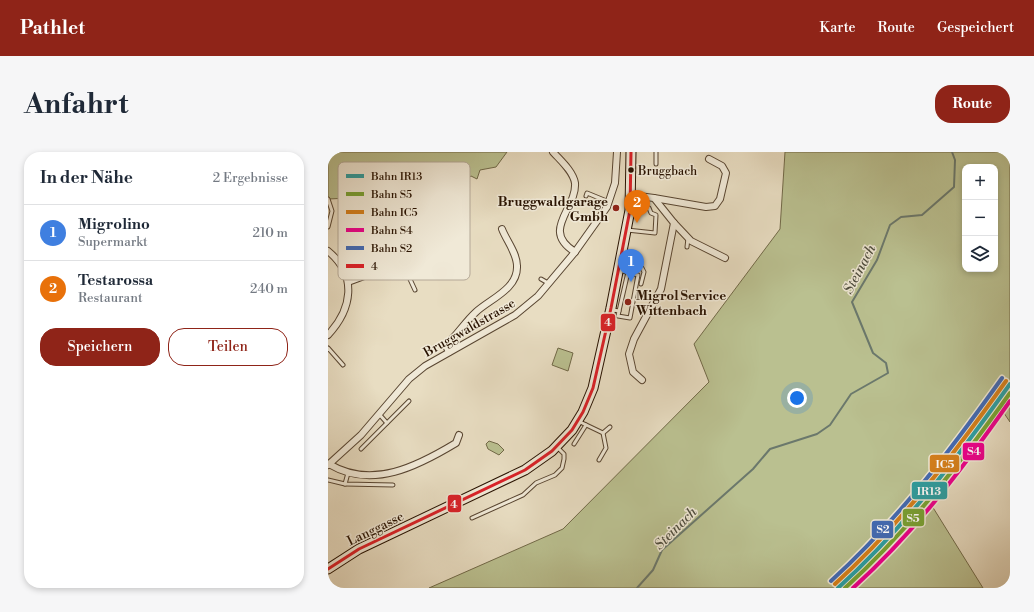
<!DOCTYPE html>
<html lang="de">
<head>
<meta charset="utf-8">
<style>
	:root { --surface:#fff; --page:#f6f6f7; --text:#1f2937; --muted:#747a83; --line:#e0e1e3; --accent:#8f2418 }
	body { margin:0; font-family:"Libre Bodoni",serif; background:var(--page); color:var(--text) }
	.controls { position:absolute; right:12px; top:12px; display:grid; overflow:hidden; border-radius:8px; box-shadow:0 2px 6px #0003 }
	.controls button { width:36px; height:36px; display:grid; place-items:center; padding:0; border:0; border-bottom:1px solid var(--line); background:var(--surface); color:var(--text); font:20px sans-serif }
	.you { position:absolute; left:469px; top:246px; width:14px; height:14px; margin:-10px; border:3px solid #fff; border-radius:50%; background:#1a73e8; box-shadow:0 0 0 6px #1a73e833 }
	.badge { display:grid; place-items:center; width:26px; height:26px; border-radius:50%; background:var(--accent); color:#fff; font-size:13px; font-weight:700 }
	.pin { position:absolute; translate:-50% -33px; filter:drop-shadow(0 1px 2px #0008) }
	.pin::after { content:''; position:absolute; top:21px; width:14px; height:12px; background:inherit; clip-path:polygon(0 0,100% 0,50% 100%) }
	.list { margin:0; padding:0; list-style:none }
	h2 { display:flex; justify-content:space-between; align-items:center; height:52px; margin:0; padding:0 16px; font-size:17px }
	h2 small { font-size:13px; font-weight:400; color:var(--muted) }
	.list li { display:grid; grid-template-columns:26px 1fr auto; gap:12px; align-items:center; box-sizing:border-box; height:56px; padding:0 16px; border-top:1px solid var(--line) }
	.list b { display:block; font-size:15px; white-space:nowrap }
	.list p { margin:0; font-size:13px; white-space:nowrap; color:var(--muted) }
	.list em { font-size:13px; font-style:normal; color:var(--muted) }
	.actions { display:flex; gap:8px; padding:12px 16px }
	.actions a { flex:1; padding:9px 0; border:1px solid var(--accent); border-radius:16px; text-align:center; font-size:14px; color:var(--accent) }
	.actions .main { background:var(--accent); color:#fff }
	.icon { flex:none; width:22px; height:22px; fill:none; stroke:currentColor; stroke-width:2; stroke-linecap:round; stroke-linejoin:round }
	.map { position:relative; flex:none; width:682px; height:436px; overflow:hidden; border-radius:16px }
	header { display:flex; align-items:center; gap:24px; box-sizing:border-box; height:56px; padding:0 20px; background:var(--accent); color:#fff }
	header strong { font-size:19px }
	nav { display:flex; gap:22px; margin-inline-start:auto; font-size:14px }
	.intro { display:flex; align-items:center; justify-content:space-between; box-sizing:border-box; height:96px; padding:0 24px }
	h1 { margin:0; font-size:28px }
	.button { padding:10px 18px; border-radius:16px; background:var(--accent); color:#fff; font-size:14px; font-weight:700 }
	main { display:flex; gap:24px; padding:0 24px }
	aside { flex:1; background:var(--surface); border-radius:16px; box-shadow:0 2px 6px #0003 }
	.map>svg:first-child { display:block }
	.green { fill:#bac090; stroke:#716948; fill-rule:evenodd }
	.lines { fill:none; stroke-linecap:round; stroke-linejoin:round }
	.stream { stroke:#6b786c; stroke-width:2 }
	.service-casing { stroke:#584531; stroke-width:5 }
	.minor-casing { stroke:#584531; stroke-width:8 }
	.secondary-casing { stroke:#281201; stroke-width:11 }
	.service { stroke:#f0e9d7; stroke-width:3 }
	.minor { stroke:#f0e9d7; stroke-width:6 }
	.secondary { stroke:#f0e9d7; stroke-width:9 }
	.bus-1-casing { stroke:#f0e9d7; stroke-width:6 }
	.bus-1 { stroke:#da2128; stroke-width:3 }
	.rail-1-casing { stroke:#f0e9d7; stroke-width:7 }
	.rail-2-casing { stroke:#f0e9d7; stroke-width:7 }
	.rail-3-casing { stroke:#f0e9d7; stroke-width:7 }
	.rail-4-casing { stroke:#f0e9d7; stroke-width:7 }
	.rail-5-casing { stroke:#f0e9d7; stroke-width:7 }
	.rail-1 { stroke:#2c9ea1; stroke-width:4 }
	.rail-2 { stroke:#79a233; stroke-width:4 }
	.rail-3 { stroke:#d47f1b; stroke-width:4 }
	.rail-4 { stroke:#ec008c; stroke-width:4 }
	.rail-5 { stroke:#426ab3; stroke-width:4 }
	.bus-dot { fill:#281201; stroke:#f0e9d7; stroke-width:1.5 }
	.poi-dot { fill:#8f2418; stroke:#f0e9d7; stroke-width:1.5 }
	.labels { text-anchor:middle; stroke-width:3; stroke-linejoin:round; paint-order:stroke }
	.bus-label { font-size:12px; fill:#281201; stroke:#f0e9d7; text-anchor:start }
	.poi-label { font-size:13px; font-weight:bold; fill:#281201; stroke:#f0e9d7; text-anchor:end }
	.street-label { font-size:13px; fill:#281201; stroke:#f0e9d7 }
	.water-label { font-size:14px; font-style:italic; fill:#4f4e3f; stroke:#f0e9d7 }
	.key { fill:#f0e9d7; stroke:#b4a897; stroke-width:1 }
	.key-label { font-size:11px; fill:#281201 }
	.line-badge { stroke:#f0e9d7; stroke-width:1.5 }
	.badge-label { font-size:11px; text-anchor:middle; font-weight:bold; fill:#fff }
</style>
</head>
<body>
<header>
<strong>Pathlet</strong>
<nav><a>Karte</a><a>Route</a><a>Gespeichert</a></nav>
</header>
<div class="intro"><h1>Anfahrt</h1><a class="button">Route</a></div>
<main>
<aside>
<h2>In der Nähe<small>2 Ergebnisse</small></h2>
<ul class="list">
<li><span class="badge" style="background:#3f7fe0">1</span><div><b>Migrolino</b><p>Supermarkt</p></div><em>210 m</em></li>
<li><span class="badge" style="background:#e8710a">2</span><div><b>Testarossa</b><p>Restaurant</p></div><em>240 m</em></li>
</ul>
<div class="actions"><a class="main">Speichern</a><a>Teilen</a></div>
</aside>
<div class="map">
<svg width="682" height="436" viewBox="0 0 682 436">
	<rect width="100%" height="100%" fill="#e8ddc2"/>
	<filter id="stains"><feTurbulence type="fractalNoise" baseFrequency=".005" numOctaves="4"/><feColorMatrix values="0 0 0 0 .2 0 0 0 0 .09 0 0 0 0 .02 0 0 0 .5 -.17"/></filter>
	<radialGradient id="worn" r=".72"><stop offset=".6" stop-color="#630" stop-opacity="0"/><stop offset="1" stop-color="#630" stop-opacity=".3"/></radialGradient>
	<g class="green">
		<polygon points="0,0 179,0 168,15 152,18 149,27 143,24 125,35 113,36 109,44 98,45 90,50 51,50 53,60 22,46 0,47"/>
		<path d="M457,0H682V270L665,245L591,333L655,436H101L235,377L381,230L366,192L452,77ZM637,15H667V117H637Z"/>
		<polygon points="230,196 245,201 240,219 224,213"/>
		<polygon points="161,289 170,292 176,298 171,303 160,297 158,292"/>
	</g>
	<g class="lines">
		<polyline class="stream" points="309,436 325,418 334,398 425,317 442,297 489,282 502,273 523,242 560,221 558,211 545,201 524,150 549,108 562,73 573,65 594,63 626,35 627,8 624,0"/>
		<g class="service-casing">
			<g id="service">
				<polyline points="328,0 328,12"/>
				<polyline points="258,44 259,41 281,50"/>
				<polyline points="0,47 4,59 0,75"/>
				<polyline points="299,78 327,81 328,63 323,61 321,56 304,54"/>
				<polyline points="359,95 360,86"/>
				<polyline points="74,110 87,138"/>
				<polyline points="293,112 314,116 316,120 313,132"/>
				<polyline points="213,127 220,131"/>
				<polyline points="285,158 291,159 290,164 302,166 310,123 291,118"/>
				<polyline points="291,159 300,120"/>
				<polyline points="0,196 15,213"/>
				<polyline points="51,262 59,271"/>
				<polyline points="250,269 275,281 278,296 271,308"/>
				<polyline points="275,281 282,275"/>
				<polyline points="246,292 258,273"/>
				<polyline points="33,297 81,249"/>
				<polyline points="0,328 17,332 65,333"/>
				<polyline points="17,332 20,321"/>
				<polyline points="144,366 195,343 208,331 227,323 234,316 236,307 236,302 229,295"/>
			</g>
		</g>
		<g class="minor-casing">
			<g id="minor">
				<path d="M225,0C232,8 245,19 247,31C249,57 212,78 247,100"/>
				<polyline points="303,43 326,46 346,71 333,137 306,187 301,202 305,220 314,228"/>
				<polyline points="326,46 378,55 387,54 392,47 398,21 394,14 381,7"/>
				<polyline points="346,71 363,89 397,106"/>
				<path d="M0,99C30,124 24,157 0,183"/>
				<polyline points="20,130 74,110 109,93"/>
				<path d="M121,200L118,194L119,192C130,182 137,170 148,160C162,147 190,137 189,114C189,101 178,88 174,77"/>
				<path d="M1,312C44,338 90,314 128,291L131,283"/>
				<polyline points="0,313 33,283 81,227 97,214 187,163 210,144 247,100 279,55 287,31 289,0"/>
			</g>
		</g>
		<g class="secondary-casing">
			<polyline id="secondary" points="0,417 31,397 197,318 224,299 244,278 255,260 265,236 283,156 302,58 303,0"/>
		</g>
		<use href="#service" class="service"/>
		<use href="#minor" class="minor"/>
		<use href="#secondary" class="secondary"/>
		<g class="bus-1-casing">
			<polyline id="bus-1" points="0,417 31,397 197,318 224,299 244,278 255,260 265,236 283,156 302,58 303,0"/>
		</g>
		<use href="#bus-1" class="bus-1"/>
		<g class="rail-1-casing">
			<path id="rail-1" d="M510,436C577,375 630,305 682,232"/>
		</g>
		<g class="rail-2-casing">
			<path id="rail-2" d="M517,436C581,378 632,311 682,241"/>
		</g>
		<g class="rail-3-casing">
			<path id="rail-3" d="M507,432C573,372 626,302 678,229"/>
		</g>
		<g class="rail-4-casing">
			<path id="rail-4" d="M525,436C586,381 635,316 682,249"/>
		</g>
		<g class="rail-5-casing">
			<path id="rail-5" d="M503,429C570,368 622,299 674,226"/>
		</g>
		<use href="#rail-1" class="rail-1"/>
		<use href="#rail-2" class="rail-2"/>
		<use href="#rail-3" class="rail-3"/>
		<use href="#rail-4" class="rail-4"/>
		<use href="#rail-5" class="rail-5"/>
	</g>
	<circle class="bus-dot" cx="303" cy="18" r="3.5"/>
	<g class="poi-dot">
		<circle cx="288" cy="56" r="4"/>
		<circle cx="300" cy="150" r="4"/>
	</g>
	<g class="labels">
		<g class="bus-label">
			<text x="310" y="23">Bruggbach</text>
		</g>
		<g class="poi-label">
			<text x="280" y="54">Bruggwaldgarage<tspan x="280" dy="15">Gmbh</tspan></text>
			<text x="308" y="148" text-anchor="start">Migrol Service<tspan x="308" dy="15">Wittenbach</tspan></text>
		</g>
		<g class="street-label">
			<text transform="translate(141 175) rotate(-30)" y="5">Bruggwaldstrasse</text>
			<text transform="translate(47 376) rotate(-26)" y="5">Langgasse</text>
		</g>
		<g class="water-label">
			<text transform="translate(531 117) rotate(-62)" y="5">Steinach</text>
			<text transform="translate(347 376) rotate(-45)" y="5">Steinach</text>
		</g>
	</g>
	<rect x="10" y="10" width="132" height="118" rx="6" class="key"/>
	<rect x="18" y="22" width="18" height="4" fill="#2c9ea1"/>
	<rect x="18" y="40" width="18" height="4" fill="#79a233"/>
	<rect x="18" y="58" width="18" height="4" fill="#d47f1b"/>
	<rect x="18" y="76" width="18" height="4" fill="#ec008c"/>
	<rect x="18" y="94" width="18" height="4" fill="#426ab3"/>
	<rect x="18" y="112" width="18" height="4" fill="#da2128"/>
	<g class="key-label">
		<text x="43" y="28">Bahn IR13</text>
		<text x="43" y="46">Bahn S5</text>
		<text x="43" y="64">Bahn IC5</text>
		<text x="43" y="82">Bahn S4</text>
		<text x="43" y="100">Bahn S2</text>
		<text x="43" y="118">4</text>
	</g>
	<g class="line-badge">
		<rect x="272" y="161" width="16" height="19" rx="4" fill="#da2128"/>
		<rect x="634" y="290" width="23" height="19" rx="4" fill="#ec008c"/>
		<rect x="601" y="302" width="31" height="19" rx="4" fill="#d47f1b"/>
		<rect x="583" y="329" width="37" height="19" rx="4" fill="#2c9ea1"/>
		<rect x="119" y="342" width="15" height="19" rx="4" fill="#da2128"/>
		<rect x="574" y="356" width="23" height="19" rx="4" fill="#79a233"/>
		<rect x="543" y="368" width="23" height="19" rx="4" fill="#426ab3"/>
	</g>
	<g class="badge-label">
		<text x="280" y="174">4</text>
		<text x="646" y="303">S4</text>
		<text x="617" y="316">IC5</text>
		<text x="601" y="343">IR13</text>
		<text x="126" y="356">4</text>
		<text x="585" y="370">S5</text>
		<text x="555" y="381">S2</text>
	</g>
	<rect width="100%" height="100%" filter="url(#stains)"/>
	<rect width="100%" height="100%" fill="url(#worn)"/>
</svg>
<div class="controls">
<button>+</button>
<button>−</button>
<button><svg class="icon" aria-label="layers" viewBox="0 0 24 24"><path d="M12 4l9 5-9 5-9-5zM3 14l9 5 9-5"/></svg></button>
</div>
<div class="you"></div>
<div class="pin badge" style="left:303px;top:130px;background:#3f7fe0">1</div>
<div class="pin badge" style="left:309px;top:71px;background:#e8710a">2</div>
</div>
</main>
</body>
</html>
